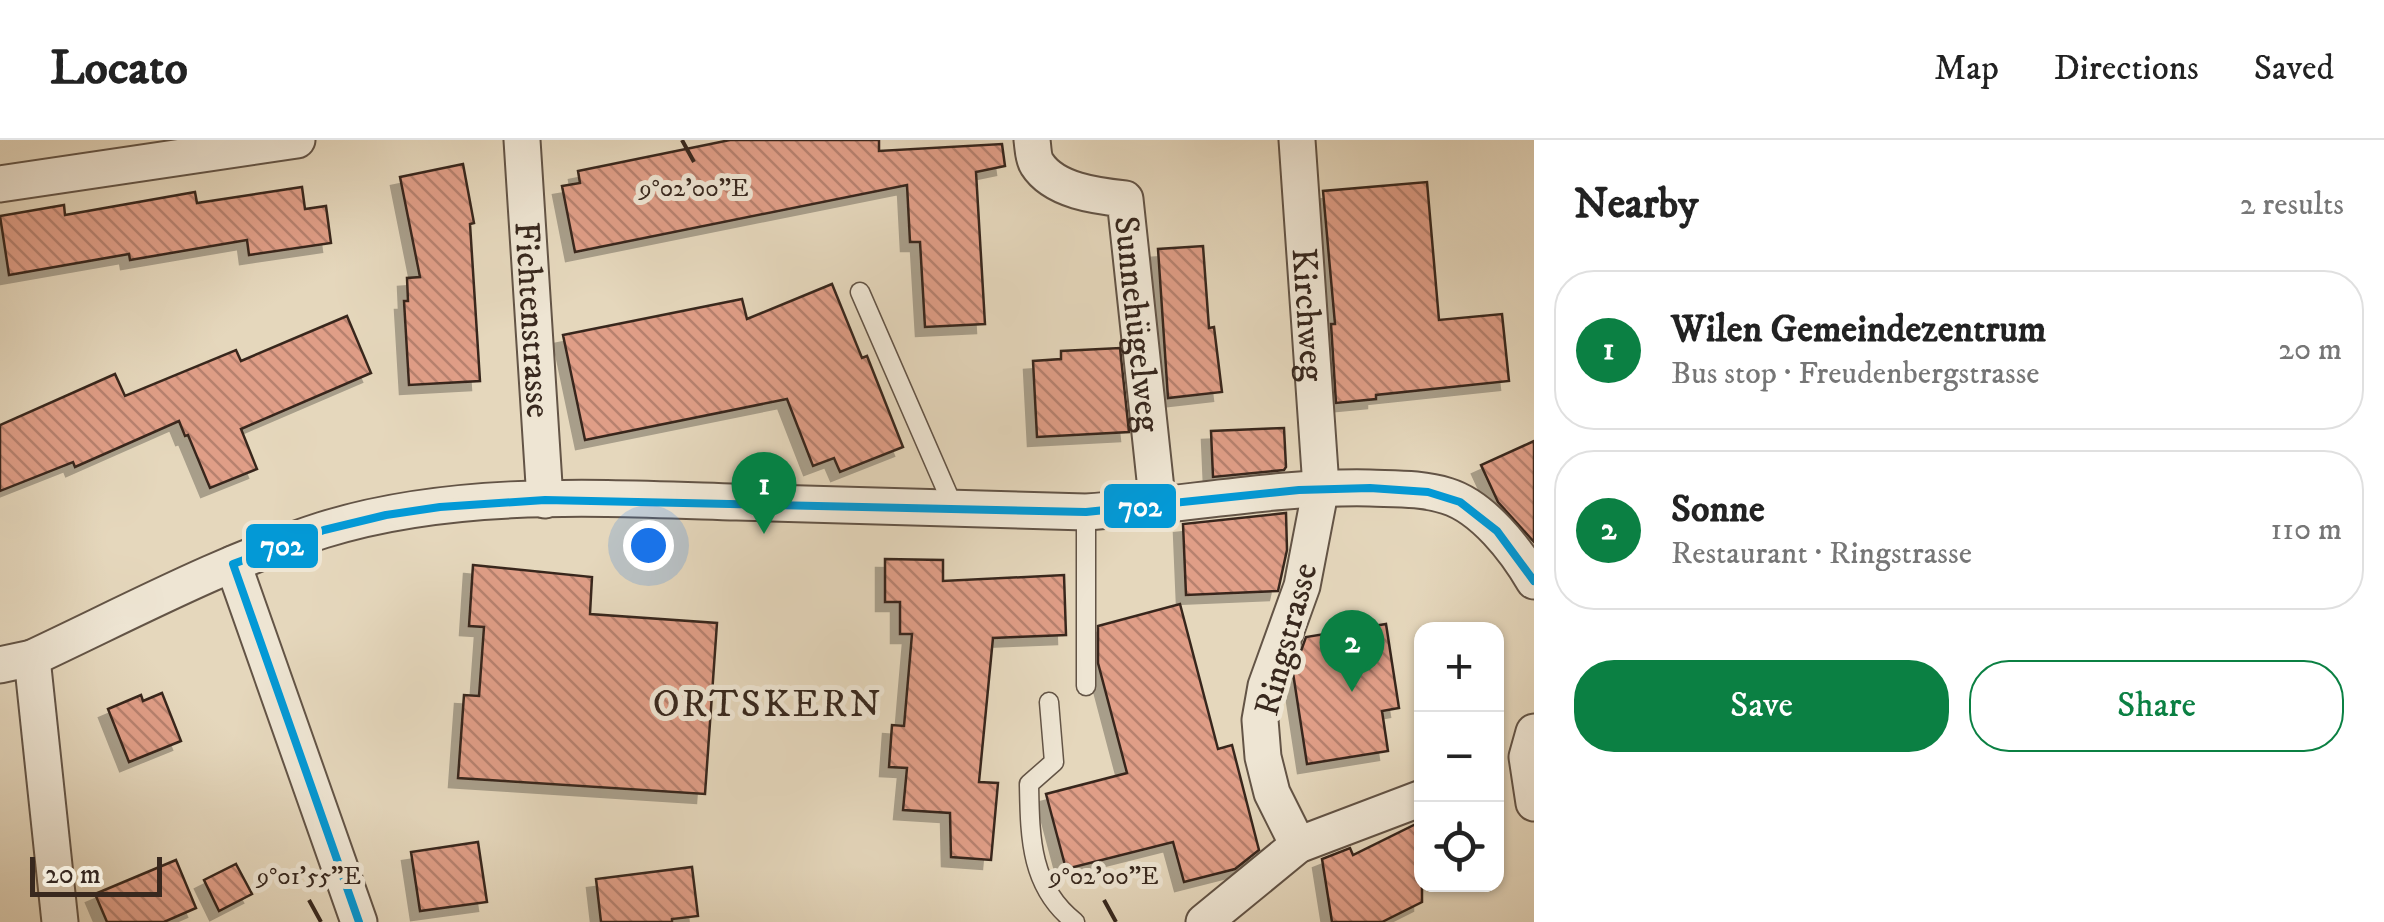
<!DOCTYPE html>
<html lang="en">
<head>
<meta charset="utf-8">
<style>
	:root { --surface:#fff; --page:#f2f2f2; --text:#222; --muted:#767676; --line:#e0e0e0; --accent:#0b8043 }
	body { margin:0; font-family:"IM FELL DW Pica",serif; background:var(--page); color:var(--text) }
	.controls { position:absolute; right:30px; bottom:30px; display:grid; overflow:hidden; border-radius:20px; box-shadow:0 2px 8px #0004 }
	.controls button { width:90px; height:90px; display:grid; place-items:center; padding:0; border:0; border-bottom:2px solid var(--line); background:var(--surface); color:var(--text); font:50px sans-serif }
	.scale { position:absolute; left:30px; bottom:25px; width:132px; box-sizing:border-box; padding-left:10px; border:5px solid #38281e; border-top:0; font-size:28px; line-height:35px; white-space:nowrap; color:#38281e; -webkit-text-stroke:8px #eee5d3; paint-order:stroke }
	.you { position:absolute; left:648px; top:405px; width:35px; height:35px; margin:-25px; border:8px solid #fff; border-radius:50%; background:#1a73e8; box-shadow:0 0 0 15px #1a73e833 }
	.badge { display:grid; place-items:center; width:65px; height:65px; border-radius:50%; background:var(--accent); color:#fff; font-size:32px; font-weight:700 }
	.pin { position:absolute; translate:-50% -82px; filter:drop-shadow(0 2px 5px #0008) }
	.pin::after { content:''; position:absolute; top:52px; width:35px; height:30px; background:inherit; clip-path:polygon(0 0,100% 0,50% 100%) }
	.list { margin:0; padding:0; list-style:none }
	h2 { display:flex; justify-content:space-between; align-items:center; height:130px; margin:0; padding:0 40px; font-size:42px }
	h2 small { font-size:32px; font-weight:400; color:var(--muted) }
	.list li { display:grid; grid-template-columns:65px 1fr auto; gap:30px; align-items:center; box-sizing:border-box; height:160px; margin:0 20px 20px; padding:0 20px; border:2px solid var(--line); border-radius:40px }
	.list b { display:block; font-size:38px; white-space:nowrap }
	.list p { margin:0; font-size:32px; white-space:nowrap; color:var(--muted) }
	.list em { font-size:32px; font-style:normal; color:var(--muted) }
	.actions { display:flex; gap:20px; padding:30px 40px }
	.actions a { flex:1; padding:22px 0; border:2px solid var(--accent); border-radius:40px; text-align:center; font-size:35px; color:var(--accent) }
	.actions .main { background:var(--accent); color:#fff }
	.icon { flex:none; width:55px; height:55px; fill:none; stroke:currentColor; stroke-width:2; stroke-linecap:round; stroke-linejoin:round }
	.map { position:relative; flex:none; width:1534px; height:782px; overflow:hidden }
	header { display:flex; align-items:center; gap:60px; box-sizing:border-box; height:140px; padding:0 50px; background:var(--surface); border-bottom:2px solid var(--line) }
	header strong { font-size:48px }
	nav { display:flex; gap:55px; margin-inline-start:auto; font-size:35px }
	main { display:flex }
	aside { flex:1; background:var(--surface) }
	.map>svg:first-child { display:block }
	.building { fill:url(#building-back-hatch); stroke:#38281e; stroke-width:2.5; filter:url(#shadow) }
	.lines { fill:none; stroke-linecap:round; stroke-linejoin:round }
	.lane-casing { stroke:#635446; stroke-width:21 }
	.street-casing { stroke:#635446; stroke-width:39 }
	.lane { stroke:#eee5d3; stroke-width:18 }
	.street { stroke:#eee5d3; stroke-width:35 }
	.bus-1-casing { stroke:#eee5d3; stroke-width:15 }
	.bus-1 { stroke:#0399d6; stroke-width:8 }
	.ticks { fill:none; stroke:#38281e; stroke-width:4 }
	.labels { text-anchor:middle; stroke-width:10; stroke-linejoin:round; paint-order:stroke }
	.street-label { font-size:35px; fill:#38281e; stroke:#eee5d3 }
	.neighbourhood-label { font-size:38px; letter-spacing:2.5px; fill:#38281e; stroke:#eee5d3 }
	.ticks-label { font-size:25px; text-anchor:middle; fill:#38281e; stroke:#eee5d3; stroke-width:10; stroke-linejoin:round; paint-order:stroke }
	.line-badge { stroke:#eee5d3; stroke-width:4 }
	.badge-label { font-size:28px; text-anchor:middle; font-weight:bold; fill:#fff }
</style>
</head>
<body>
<header>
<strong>Locato</strong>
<nav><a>Map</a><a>Directions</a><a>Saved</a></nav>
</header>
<main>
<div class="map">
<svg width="1534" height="782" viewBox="0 0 1534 782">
	<defs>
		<pattern id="building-back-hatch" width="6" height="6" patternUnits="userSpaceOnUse" patternTransform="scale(2.5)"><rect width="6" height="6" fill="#e09e87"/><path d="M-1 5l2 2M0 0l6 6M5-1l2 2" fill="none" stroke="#b7816e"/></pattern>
		<filter id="shadow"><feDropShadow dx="-9" dy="9" stdDeviation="0" flood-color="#0004"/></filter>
	</defs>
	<rect width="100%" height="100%" fill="#e5d7bc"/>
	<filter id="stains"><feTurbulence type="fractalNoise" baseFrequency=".002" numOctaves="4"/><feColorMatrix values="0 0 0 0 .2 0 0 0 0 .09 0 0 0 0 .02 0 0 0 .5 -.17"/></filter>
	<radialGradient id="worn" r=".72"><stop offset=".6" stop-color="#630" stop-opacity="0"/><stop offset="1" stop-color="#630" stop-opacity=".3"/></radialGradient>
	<g class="building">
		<polygon points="730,0 879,0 879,11 1002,4 1005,26 976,32 985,184 925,187 920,102 910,102 907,45 575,112 562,46 580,43 578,31"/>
		<polygon points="463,24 474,83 470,84 480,241 409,245 404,161 408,161 407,138 420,137 400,37"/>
		<polygon points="1427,42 1439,180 1502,174 1509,241 1376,255 1376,259 1336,263 1331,184 1335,184 1323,51"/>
		<polygon points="302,47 305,69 326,66 331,103 249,115 247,100 130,120 129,114 9,135 0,76 64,65 65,75 195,52 197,63"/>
		<polygon points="1203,106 1209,188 1214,187 1222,252 1168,258 1158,109"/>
		<polygon points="832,144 862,218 867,216 903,307 840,332 834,318 813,326 787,259 585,300 563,195 742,159 747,179"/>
		<polygon points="347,176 371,233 241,289 257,329 210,348 188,295 185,296 179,281 75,327 73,322 0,351 0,285 115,234 125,256 236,210 241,221"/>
		<polygon points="1120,208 1129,292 1037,297 1033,221 1061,219 1061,211"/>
		<polygon points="1284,288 1286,327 1284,330 1213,337 1211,291"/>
		<polygon points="1534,301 1534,402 1498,362 1481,325"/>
		<polygon points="1286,373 1287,410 1278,451 1186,455 1183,384"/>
		<polygon points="885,419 943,420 943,441 1064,435 1066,495 993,498 979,642 998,643 991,720 951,717 950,673 903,670 907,628 889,627 892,585 904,586 912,494 900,494 900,462 885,462"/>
		<polygon points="473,425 592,437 590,474 717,483 705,654 458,638 464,555 479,556 484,487 469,486"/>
		<polygon points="1180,464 1218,609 1232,605 1259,710 1235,729 1184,742 1173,702 1066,729 1046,654 1127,633 1098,523 1098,486"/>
		<polygon points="1386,484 1399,568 1382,571 1388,611 1307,624 1293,533 1306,497"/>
		<polygon points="162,553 181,601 129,622 108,569 141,555 143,561"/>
		<polygon points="1422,681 1422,762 1382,782 1332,782 1322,719 1350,708 1353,715"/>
		<polygon points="478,702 487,762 420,771 411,712"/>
		<polygon points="176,720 196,768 164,782 107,782 95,754"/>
		<polygon points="236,724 252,754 219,771 204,740"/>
		<polygon points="692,727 698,776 672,779 672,782 601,782 596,739"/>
	</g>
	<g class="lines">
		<g class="lane-casing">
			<g id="lane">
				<polyline points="860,152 954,368"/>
				<polyline points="1086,372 1086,546"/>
				<path d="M1049,562L1054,622L1029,644C1030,697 1030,747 1075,782"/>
			</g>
		</g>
		<g class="street-casing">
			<g id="street">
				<path id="s1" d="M522,0L545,360"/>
				<path id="s2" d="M1032,0C1033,7 1033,18 1037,24C1054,51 1097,56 1125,59L1158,368"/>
				<path id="s3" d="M1297,0L1321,347L1302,446L1266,546L1260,580L1263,617L1272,653L1298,705"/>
				<polyline points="0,44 297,0"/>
				<polyline points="233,424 359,782"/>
				<polyline points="32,518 60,782"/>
				<path d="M0,525L32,518C128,473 223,422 323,390C454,349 602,358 737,362C853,365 969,369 1086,372C1181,366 1275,346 1370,348C1396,349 1422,348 1447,356C1483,367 1516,410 1534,441"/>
				<polyline points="1534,592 1527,617 1534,663"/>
				<polyline points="1204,782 1298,705 1422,658"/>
			</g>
		</g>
		<use href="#lane" class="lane"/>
		<use href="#street" class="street"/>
		<g class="bus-1-casing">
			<polyline id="bus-1" points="359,782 233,424 324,390 386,375 440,367 545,360 1086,372 1299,350 1370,348 1428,352 1460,362 1497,391 1534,441"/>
		</g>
		<use href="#bus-1" class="bus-1"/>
	</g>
	<path class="ticks" d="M682,0L694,22M309,760L321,782M1104,760L1116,782"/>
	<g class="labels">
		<g class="street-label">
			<text dy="12" stroke="none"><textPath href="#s3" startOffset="175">Kirchweg</textPath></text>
			<text dy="12" stroke="none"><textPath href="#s1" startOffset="180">Fichtenstrasse</textPath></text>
			<text dy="12" stroke="none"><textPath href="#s2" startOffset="248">Sunnehügelweg</textPath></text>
			<text transform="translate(1285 499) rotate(-75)" y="12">Ringstrasse</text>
		</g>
		<g class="neighbourhood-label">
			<text x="768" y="576">ORTSKERN</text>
		</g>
	</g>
	<g class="ticks-label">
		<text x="694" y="56">9°02'00"E</text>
		<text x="309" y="744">9°01'55"E</text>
		<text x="1104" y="744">9°02'00"E</text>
	</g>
	<g class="line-badge">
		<rect x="1102" y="342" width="76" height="48" rx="10" fill="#0399d6"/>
		<rect x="244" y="382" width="76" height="48" rx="10" fill="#0399d6"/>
	</g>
	<g class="badge-label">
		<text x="1140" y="376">702</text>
		<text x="282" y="415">702</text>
	</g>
	<rect width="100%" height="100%" filter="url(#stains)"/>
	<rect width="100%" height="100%" fill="url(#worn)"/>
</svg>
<div class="controls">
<button>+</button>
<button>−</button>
<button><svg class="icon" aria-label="locate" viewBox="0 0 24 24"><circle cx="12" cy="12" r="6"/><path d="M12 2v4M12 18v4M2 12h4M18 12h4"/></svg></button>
</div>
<div class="scale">20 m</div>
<div class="you"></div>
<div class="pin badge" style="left:764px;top:394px">1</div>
<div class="pin badge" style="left:1352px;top:552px">2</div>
</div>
<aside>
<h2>Nearby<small>2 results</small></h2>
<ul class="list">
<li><span class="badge">1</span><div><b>Wilen Gemeindezentrum</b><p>Bus stop · Freudenbergstrasse</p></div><em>20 m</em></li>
<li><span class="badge">2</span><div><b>Sonne</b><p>Restaurant · Ringstrasse</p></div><em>110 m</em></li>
</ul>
<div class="actions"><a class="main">Save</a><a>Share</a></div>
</aside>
</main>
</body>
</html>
